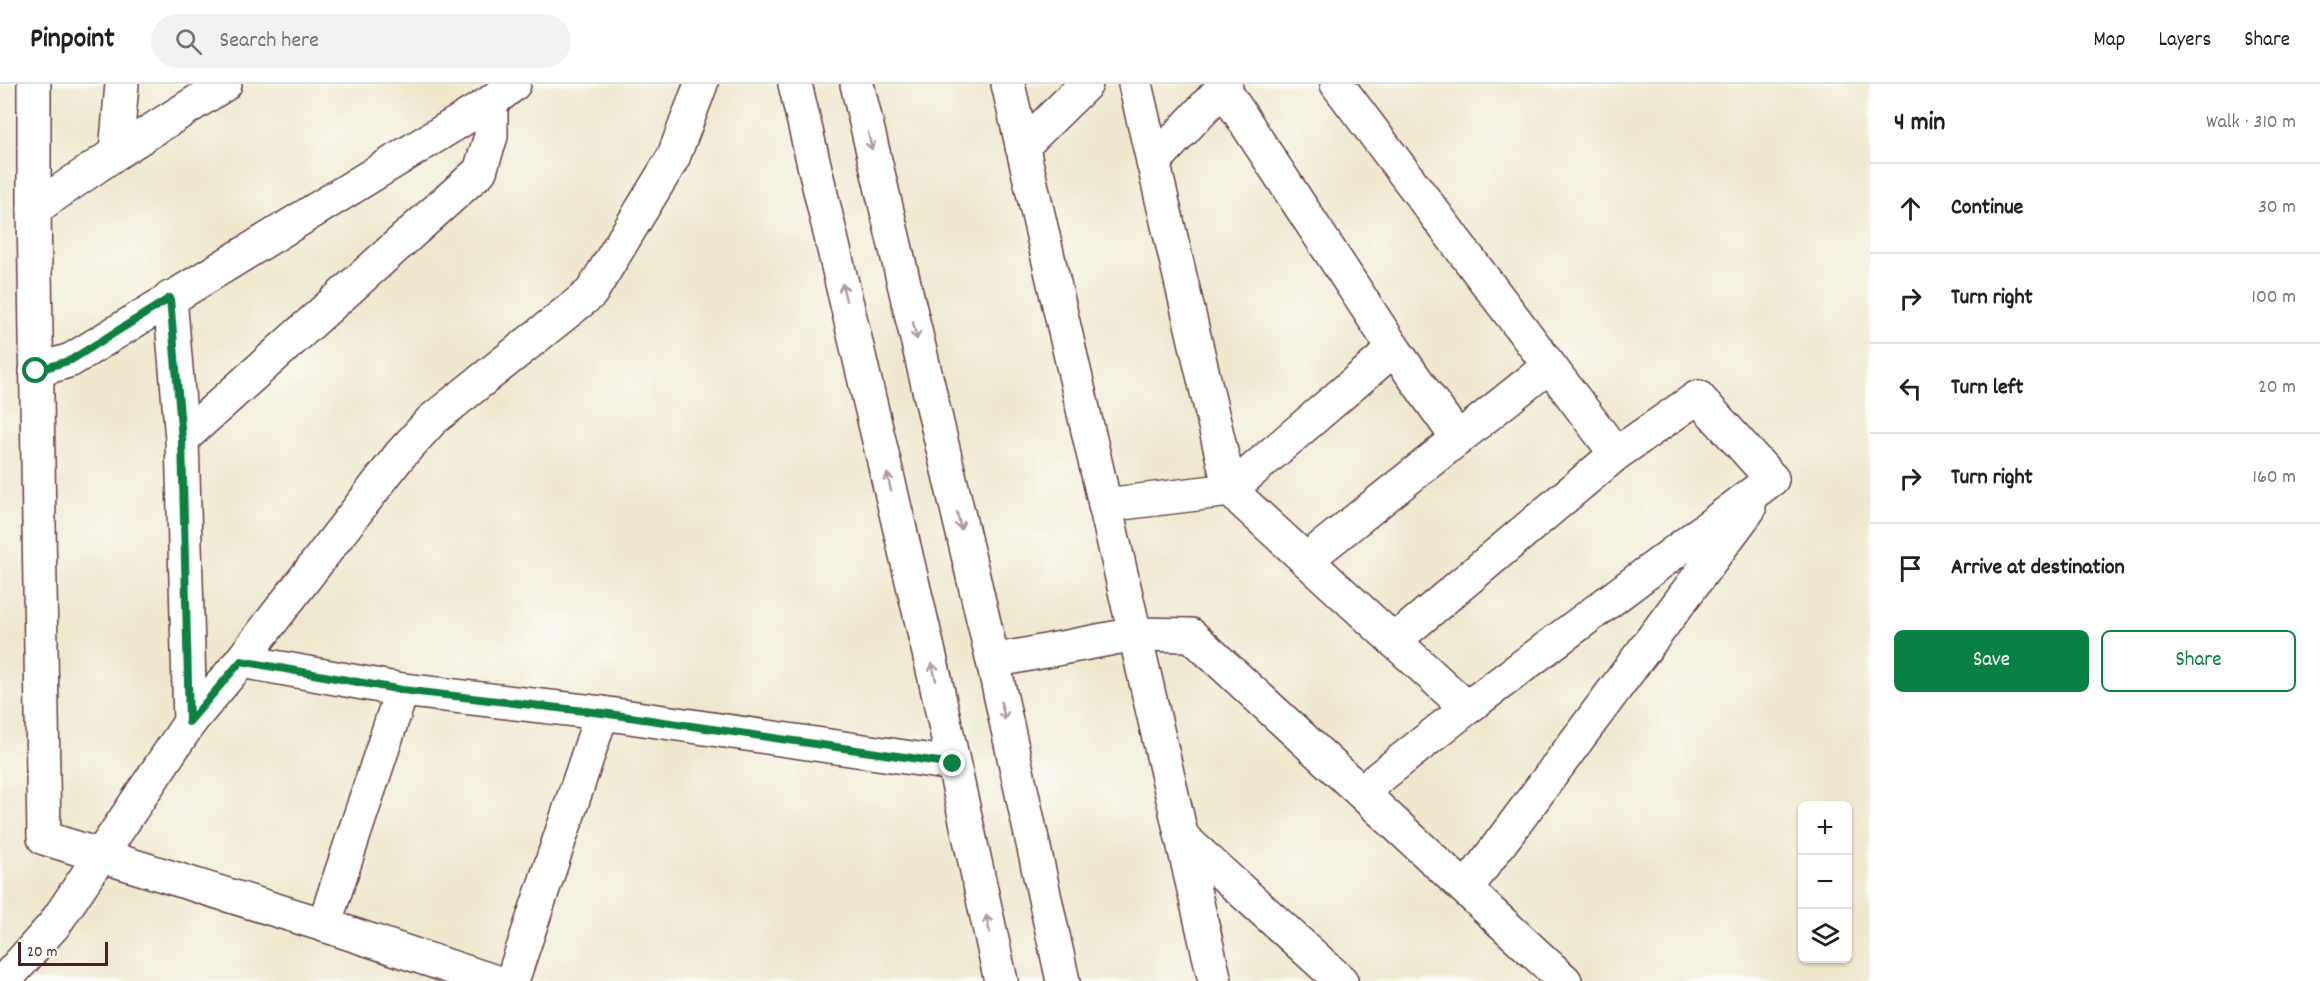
<!DOCTYPE html>
<html lang="en">
<head>
<meta charset="utf-8">
<style>
	:root { --surface:#fff; --page:#f2f2f2; --text:#202124; --muted:#757577; --line:#e0e0e0; --accent:#0b8043 }
	body { margin:0; font-family:Dekko,sans-serif; background:var(--page); color:var(--text) }
	.controls { position:absolute; right:18px; bottom:18px; display:grid; overflow:hidden; border-radius:9px; box-shadow:0 2px 4px #0004 }
	.controls button { width:54px; height:54px; display:grid; place-items:center; padding:0; border:0; border-bottom:2px solid var(--line); background:var(--surface); color:var(--text); font:30px sans-serif }
	.scale { position:absolute; left:18px; bottom:15px; width:90px; box-sizing:border-box; padding-left:6px; border:3px solid #4a1f2b; border-top:0; font-size:16px; line-height:21px; white-space:nowrap; color:#4a1f2b; -webkit-text-stroke:4px #fdfcf7; paint-order:stroke }
	.stop { position:absolute; width:18px; height:18px; margin:-14px; border:4px solid #0b8043; border-radius:50%; background:#fff }
	.stop.end { background:#0b8043; border-color:#fff; box-shadow:0 2px 6px #0008 }
	.list { margin:0; padding:0; list-style:none }
	h2 { display:flex; justify-content:space-between; align-items:center; height:78px; margin:0; padding:0 24px; font-size:26px }
	h2 small { font-size:20px; font-weight:400; color:var(--muted) }
	.list li { display:grid; grid-template-columns:39px 1fr auto; gap:18px; align-items:center; box-sizing:border-box; height:90px; padding:0 24px; border-top:2px solid var(--line) }
	.list b { display:block; font-size:22px; white-space:nowrap }
	.list em { font-size:20px; font-style:normal; color:var(--muted) }
	.actions { display:flex; gap:12px; padding:18px 24px }
	.actions a { flex:1; padding:14px 0; border:2px solid var(--accent); border-radius:9px; text-align:center; font-size:21px; color:var(--accent) }
	.actions .main { background:var(--accent); color:#fff }
	.icon { flex:none; width:33px; height:33px; fill:none; stroke:currentColor; stroke-width:2; stroke-linecap:round; stroke-linejoin:round }
	.map { position:relative; flex:none; width:1870px; height:897px; overflow:hidden }
	header { display:flex; align-items:center; gap:36px; box-sizing:border-box; height:84px; padding:0 30px; background:var(--surface); border-bottom:2px solid var(--line) }
	header strong { font-size:28px }
	nav { display:flex; gap:33px; margin-inline-start:auto; font-size:21px }
	.search { width:420px; height:54px; background:var(--page); display:flex; align-items:center; gap:15px; box-sizing:border-box; padding:0 21px; border-radius:33px; color:var(--muted); font-size:22px }
	main { display:flex }
	aside { flex:1; background:var(--surface) }
	.map>svg:first-child { display:block }
	.lines { fill:none; stroke-linecap:round; stroke-linejoin:round }
	.minor-casing { stroke:#633d43; stroke-width:36 }
	.tertiary-casing { stroke:#633d43; stroke-width:36 }
	.minor { stroke:#fff; stroke-width:33 }
	.tertiary { stroke:#fff; stroke-width:33 }
	.oneway { stroke:#ae9aa0 }
	.route { stroke:#0b8043; stroke-width:8 }
</style>
</head>
<body>
<header>
<strong>Pinpoint</strong>
<div class="search"><svg class="icon" aria-label="search" viewBox="0 0 24 24"><circle cx="10" cy="10" r="6"/><path d="M15 15l6 6"/></svg>Search here</div>
<nav><a>Map</a><a>Layers</a><a>Share</a></nav>
</header>
<main>
<div class="map">
<svg width="1870" height="897" viewBox="0 0 1870 897">
	<rect width="100%" height="100%" fill="#fdfcf7"/>
	<filter id="ink" filterUnits="userSpaceOnUse"><feTurbulence type="fractalNoise" baseFrequency=".0167" numOctaves="2"/><feDisplacementMap in="SourceGraphic" scale="12" xChannelSelector="R" yChannelSelector="G"/><feConvolveMatrix kernelMatrix="1 2 1 2 8 2 1 2 1" color-interpolation-filters="sRGB"/></filter>
	<filter id="wash" filterUnits="userSpaceOnUse"><feTurbulence type="fractalNoise" baseFrequency=".008" numOctaves="4" result="noise"/><feDisplacementMap in="SourceGraphic" scale="24" xChannelSelector="R" yChannelSelector="G"/><feGaussianBlur stdDeviation="1.35" result="paint"/><feColorMatrix in="noise" values="0 0 0 0 0 0 0 0 0 0 0 0 0 0 0 0 0 1.4 0 .05"/><feComposite in="paint" operator="in"/></filter>
	<g filter="url(#wash)">
		<rect width="100%" height="100%" fill="#efe8ce"/>
	</g>
	<g filter="url(#ink)">
		<g class="lines">
			<g class="minor-casing">
				<g id="minor">
					<polyline points="34,0 34,125 44,754 324,841 493,897"/>
					<polyline points="795,0 934,590 1001,897"/>
					<polyline points="857,0 993,577 1063,897"/>
					<polyline points="1008,0 1215,897"/>
					<polyline points="1135,0 1230,406 1394,265 1458,355"/>
					<polyline points="1337,0 1616,370 1698,313 1772,395"/>
					<polyline points="1223,4 1394,265"/>
					<polyline points="1022,63 1086,0"/>
					<polyline points="116,69 122,0"/>
					<polyline points="1153,79 1226,0"/>
					<polyline points="34,125 116,69 225,0"/>
					<polyline points="170,214 182,355 190,638"/>
					<polyline points="36,287 71,276 491,18 514,0"/>
					<polyline points="182,355 480,87 491,52 491,18"/>
					<polyline points="1105,421 1230,406 1467,624"/>
					<polyline points="1306,476 1549,282"/>
					<polyline points="1394,557 1616,370"/>
					<polyline points="241,577 402,606 602,629 953,680"/>
					<polyline points="993,577 1135,550 1191,551 1565,897"/>
					<polyline points="1361,708 1467,624 1772,395"/>
					<polyline points="1182,753 1341,897"/>
					<polyline points="1466,805 1749,425"/>
					<polyline points="324,841 402,606"/>
					<polyline points="512,897 602,629"/>
				</g>
			</g>
			<g class="tertiary-casing">
				<polyline id="tertiary" points="4,897 54,841 190,638 241,577 400,371 432,336 591,209 673,74 701,0"/>
			</g>
			<use href="#minor" class="minor"/>
			<use href="#tertiary" class="tertiary"/>
		</g>
		<defs><path id="oneway-shaft" d="M-6 0H5M1.5-3L5.5 0L1.5 3" fill="none" stroke-width="1.6" stroke-linecap="round" stroke-linejoin="round" transform="scale(1.5)"/></defs>
		<g class="oneway">
			<use href="#oneway-shaft" transform="translate(870 57) rotate(77)"/>
			<use href="#oneway-shaft" transform="translate(844 208) rotate(-103)"/>
			<use href="#oneway-shaft" transform="translate(915 247) rotate(77)"/>
			<use href="#oneway-shaft" transform="translate(889 398) rotate(-103)"/>
			<use href="#oneway-shaft" transform="translate(959 437) rotate(77)"/>
			<use href="#oneway-shaft" transform="translate(934 588) rotate(-103)"/>
			<use href="#oneway-shaft" transform="translate(1003 627) rotate(78)"/>
			<use href="#oneway-shaft" transform="translate(988 840) rotate(-102)"/>
		</g>
	</g>
	<g class="lines" filter="url(#ink)">
		<polyline class="route" points="36,287 71,276 170,214 182,355 189,638 241,577 402,606 602,629 953,680"/>
	</g>
</svg>
<div class="controls">
<button>+</button>
<button>−</button>
<button><svg class="icon" aria-label="layers" viewBox="0 0 24 24"><path d="M12 4l9 5-9 5-9-5zM3 14l9 5 9-5"/></svg></button>
</div>
<div class="scale">20 m</div>
<div class="stop" style="left:36px;top:287px"></div>
<div class="stop end" style="left:953px;top:680px"></div>
</div>
<aside>
<h2>4 min<small>Walk · 310 m</small></h2>
<ul class="list">
<li><svg class="icon" aria-label="ahead" viewBox="0 0 24 24"><path d="M12 20V5M6 11l6-6 6 6"/></svg><div><b>Continue</b></div><em>30 m</em></li>
<li><svg class="icon" aria-label="right" viewBox="0 0 24 24"><path d="M7 20v-9h11M14 6l5 5-5 5"/></svg><div><b>Turn right</b></div><em>100 m</em></li>
<li><svg class="icon" aria-label="left" viewBox="0 0 24 24"><path d="M17 20v-9H6M10 6l-5 5 5 5"/></svg><div><b>Turn left</b></div><em>20 m</em></li>
<li><svg class="icon" aria-label="right" viewBox="0 0 24 24"><path d="M7 20v-9h11M14 6l5 5-5 5"/></svg><div><b>Turn right</b></div><em>160 m</em></li>
<li><svg class="icon" aria-label="arrive" viewBox="0 0 24 24"><path d="M6 21V4h12l-3 4 3 4H6"/></svg><div><b>Arrive at destination</b></div></li>
</ul>
<div class="actions"><a class="main">Save</a><a>Share</a></div>
</aside>
</main>
</body>
</html>
